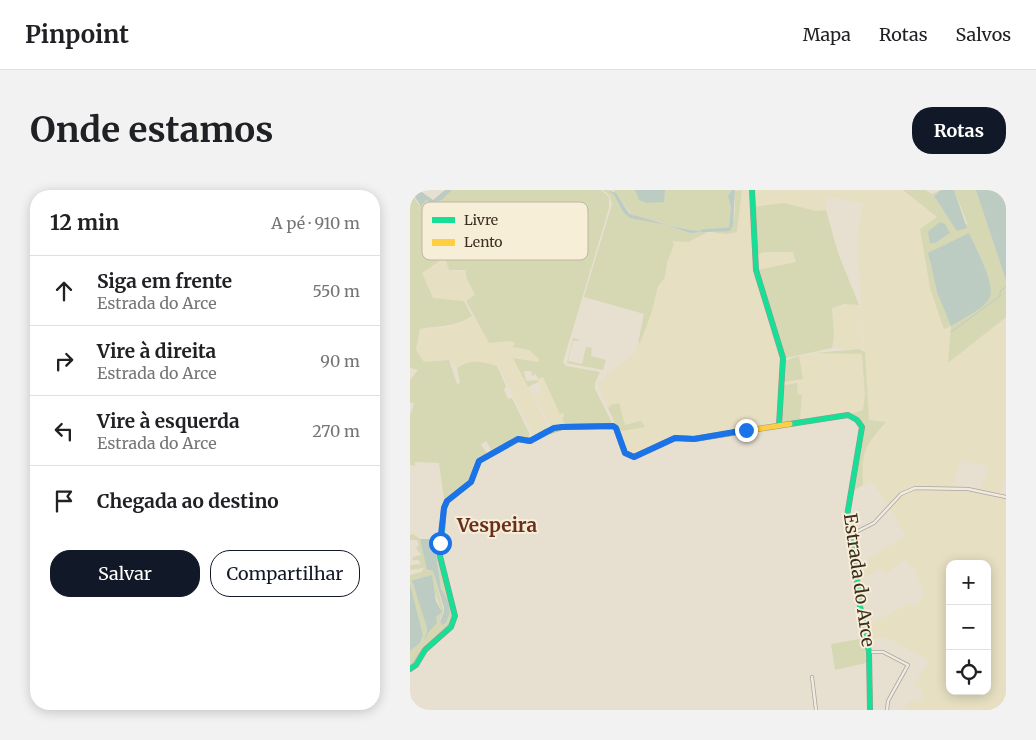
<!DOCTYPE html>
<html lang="pt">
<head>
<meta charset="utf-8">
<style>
	:root { --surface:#fff; --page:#f2f2f2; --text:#202124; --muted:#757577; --line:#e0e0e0; --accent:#111827 }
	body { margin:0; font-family:Merriweather,serif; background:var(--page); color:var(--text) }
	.controls { position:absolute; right:15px; bottom:15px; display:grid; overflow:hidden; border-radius:10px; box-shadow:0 2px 12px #0003 }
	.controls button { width:45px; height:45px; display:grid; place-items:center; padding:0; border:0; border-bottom:1px solid var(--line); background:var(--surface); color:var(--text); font:25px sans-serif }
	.stop { position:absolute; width:15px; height:15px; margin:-11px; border:4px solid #1a73e8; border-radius:50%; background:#fff }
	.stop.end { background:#1a73e8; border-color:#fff; box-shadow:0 1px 5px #0008 }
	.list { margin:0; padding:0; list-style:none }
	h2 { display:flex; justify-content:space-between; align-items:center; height:65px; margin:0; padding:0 20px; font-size:21px }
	h2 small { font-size:16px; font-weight:400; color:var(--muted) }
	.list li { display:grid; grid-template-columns:32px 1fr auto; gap:15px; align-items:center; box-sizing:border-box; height:70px; padding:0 20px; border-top:1px solid var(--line) }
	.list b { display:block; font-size:19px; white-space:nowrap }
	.list p { margin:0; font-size:16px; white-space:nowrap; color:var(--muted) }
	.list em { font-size:16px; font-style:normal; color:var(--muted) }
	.actions { display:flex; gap:10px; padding:15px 20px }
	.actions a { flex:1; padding:11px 0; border:1px solid var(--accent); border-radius:20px; text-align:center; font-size:18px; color:var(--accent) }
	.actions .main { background:var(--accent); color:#fff }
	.icon { flex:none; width:28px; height:28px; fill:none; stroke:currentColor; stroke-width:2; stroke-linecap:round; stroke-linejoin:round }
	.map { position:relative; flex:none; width:596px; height:520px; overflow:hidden; border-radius:20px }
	header { display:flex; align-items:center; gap:30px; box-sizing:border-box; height:70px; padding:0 25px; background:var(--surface); border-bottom:1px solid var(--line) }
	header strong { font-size:24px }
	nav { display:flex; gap:28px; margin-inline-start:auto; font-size:18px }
	.intro { display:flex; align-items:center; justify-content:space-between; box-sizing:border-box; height:120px; padding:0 30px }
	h1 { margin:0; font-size:35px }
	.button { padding:12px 22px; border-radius:20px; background:var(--accent); color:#fff; font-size:18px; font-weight:700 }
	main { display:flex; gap:30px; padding:0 30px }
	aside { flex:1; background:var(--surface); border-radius:20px; box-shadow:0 2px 12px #0003 }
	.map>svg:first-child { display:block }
	.farmland { fill:#e6dfc2; fill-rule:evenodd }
	.green { fill:#d6d7b3; fill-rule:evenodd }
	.water { fill:#bcccc2 }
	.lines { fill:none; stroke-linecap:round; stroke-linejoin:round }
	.stream { stroke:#bcccc2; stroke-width:1 }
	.canal { stroke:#bcccc2; stroke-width:3 }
	.street-casing { stroke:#ada599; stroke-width:4 }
	.fast-casing { stroke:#9c958a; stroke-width:6 }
	.slow-casing { stroke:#9c958a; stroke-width:6 }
	.street { stroke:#efebe3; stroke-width:2.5 }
	.fast { stroke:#16e098; stroke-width:5 }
	.slow { stroke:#ffcf43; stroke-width:5 }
	.route { stroke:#1a73e8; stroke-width:6 }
	.labels { text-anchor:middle; stroke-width:4; stroke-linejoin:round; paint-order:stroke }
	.street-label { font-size:18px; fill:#3d2e20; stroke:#f7eed8 }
	.neighbourhood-label { font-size:19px; font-weight:bold; fill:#6b2e1e; stroke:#f7eed8 }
	.key { fill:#f7eed8; stroke:#bfb4a1; stroke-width:1 }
	.key-label { font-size:14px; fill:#3d2e20 }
</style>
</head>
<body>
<header>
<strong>Pinpoint</strong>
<nav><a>Mapa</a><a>Rotas</a><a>Salvos</a></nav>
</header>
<div class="intro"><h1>Onde estamos</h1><a class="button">Rotas</a></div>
<main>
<aside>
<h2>12 min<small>A pé · 910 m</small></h2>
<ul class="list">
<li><svg class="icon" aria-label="ahead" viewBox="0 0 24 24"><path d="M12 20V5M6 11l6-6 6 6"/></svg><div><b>Siga em frente</b><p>Estrada do Arce</p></div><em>550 m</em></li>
<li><svg class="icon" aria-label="right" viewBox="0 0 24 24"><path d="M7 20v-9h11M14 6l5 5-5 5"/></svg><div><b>Vire à direita</b><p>Estrada do Arce</p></div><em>90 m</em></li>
<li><svg class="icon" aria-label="left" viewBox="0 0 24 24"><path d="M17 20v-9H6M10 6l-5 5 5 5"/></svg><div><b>Vire à esquerda</b><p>Estrada do Arce</p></div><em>270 m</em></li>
<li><svg class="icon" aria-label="arrive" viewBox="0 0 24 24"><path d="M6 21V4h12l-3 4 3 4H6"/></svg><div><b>Chegada ao destino</b></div></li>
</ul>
<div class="actions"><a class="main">Salvar</a><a>Compartilhar</a></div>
</aside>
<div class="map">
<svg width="596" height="520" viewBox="0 0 596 520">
	<rect width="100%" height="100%" fill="#e7e0d1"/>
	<g class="farmland">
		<polygon points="332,0 341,0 344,66 371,168 368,232 284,248 264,247 226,264 219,264 216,261 187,193 225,162 228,153 231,152 248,91 255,79 262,54 259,51 264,47 284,48 296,43 318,44 327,42"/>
		<path d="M343,0H493L527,27L510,39L520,98L534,138L541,136L539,172L596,127V287L590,303L596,305V520H494L498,512L512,510L511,497H503L519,470L477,448H459L457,435L497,414L508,415L514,401L504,377L501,379L495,370L475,384L470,379L449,390L448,375L495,346L483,323L461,291L453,295L452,269L456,255L476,232L459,230L447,51L453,13L416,7V20L406,21L374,13L343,17ZM551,270L579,277L570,299L542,296ZM540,374H577V501H540Z"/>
		<polygon points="355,62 384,62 386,72 347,80 346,65"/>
		<polygon points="35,67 43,82 56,80 65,105 63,108 51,111 23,108 20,104 12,83"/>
		<polygon points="434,114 449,115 452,128 453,160 422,158 424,147 422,118"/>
		<polygon points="63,125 79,153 101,151 105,153 104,157 119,160 129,169 128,172 104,168 137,234 137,240 124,248 88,176 75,172 61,172 47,178 40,169 14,172 6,160 9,139 34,138 55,131"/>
		<polygon points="422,162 452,164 455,205 453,220 440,225 390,230 392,205 388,204 387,193 376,194 375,192 393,189 389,166"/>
		<polygon points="133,186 150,223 153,223 154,234 144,236 140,234 124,205 133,200 127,190"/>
	</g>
	<g class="green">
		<path d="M42,0H191L199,7V18L153,172L156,176L190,182L185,193V199L202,233L201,235H155L152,228L154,227L153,223L150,224L133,187L128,189L126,184L122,186L121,181H114L116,191L127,190L128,192L118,197L103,168L128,172L129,169L119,160L103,157L105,153L101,151L79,153L56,111L65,105L56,87V80H39L35,67L12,83L23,108L54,111L62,126C43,138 30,135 10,139L6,160L14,172L39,170L47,194L50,193L47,178C60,169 72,171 87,176L96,196L94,200L98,209L102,208L119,243V249L106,247L79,263L81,259L76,251L71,254L77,264C63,273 67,278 59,290C53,299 43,304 34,309L29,273L5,272V276L0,275V226L4,214L0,212V190L8,180L0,178V1L9,15L15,10L22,13L32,10Z"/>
		<polygon points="193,0 198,0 204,5 213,22 224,28 257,35 280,43 296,43 278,52 262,51 264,54 257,73 255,87 248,96 241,124 230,153 228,153 234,124 174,107 202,14 199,5"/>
		<polygon points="203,0 322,0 318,6 321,18 319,37 302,41 283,41 222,25"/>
		<polygon points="332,0 327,42 318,44 302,43 322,39 325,20 325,1"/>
		<path d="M493,0H515L522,4L531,0L524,6L536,24L558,35L544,0H590L596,8V127L538,173L541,136L534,139L520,98L510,39L527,27ZM519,69L579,100L580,105L527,101Z"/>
		<polygon points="374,13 406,21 416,20 428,63 449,115 434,114 422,118 424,147 422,158 375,168 347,80 386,72 383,62 355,62 346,65 343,17"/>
		<polygon points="163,148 171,150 163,151 158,171 172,174 176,157 182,158 181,166 196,170 193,180 157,173"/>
		<path d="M449,159L455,162L459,230L476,232C453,258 452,260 453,295L441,302C444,286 456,252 452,238C451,231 444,228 438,225L453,220L455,205L452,164L405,163Z"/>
		<polygon points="389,166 393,189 374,192 374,171"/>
		<polygon points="387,193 388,204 392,205 390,230 373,233 371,229 374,195"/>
		<polygon points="209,213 215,235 231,231 235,237 212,241 208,239 198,218 201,215"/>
		<path d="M3,344L10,349L18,381H23L34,422L30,429V433L40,423C38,412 32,403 30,392C28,381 29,363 22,353L29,354V365L44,425L42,433L15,458L0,478V461L10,453L13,445L0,394V385L11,382L14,378L0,380L1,375L11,374L8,370H2L3,367L11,365L6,358L9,355L7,350H0V345ZM19,386L31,420L26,427L25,435L16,442V435L3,389Z"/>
		<polygon points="455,448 456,473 425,480 421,454"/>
	</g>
	<g class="water">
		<polygon points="0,0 9,0 23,10 35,0 42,0 32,10 22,13 16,10 11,16"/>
		<path d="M198,0L206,3L219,23L222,25C247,30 296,51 319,37L321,18L318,6L322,0H325L323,36L320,41L280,43L257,35L220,28L213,22L204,5Z"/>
		<polygon points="225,0 255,0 254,12 237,13 229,10"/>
		<polygon points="531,0 544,0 557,38 547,41 524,6"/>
		<polygon points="566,0 596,0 596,90"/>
		<polygon points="530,32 535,34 540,43 525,53 520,53 518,42"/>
		<path d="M559,43C565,57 587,96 579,109C572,120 552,129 541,136L527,102L518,63Z"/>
		<polygon points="10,349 21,349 25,357 31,398 38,411 40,423 36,433 32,435 30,431 34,422 34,418 23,381 17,380"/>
		<polygon points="22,385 26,411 32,422 26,427 27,433 17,444 16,435 2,390"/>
		<polygon points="0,394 13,445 10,453 0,461"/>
	</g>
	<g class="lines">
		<g class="stream">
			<polyline points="541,142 590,106 590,101 596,97"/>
			<polyline points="25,360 38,406"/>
			<polyline points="15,449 17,444"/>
			<polyline points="0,476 14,457 39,434 42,424"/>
		</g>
		<polyline class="canal" points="292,41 318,39"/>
		<g class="street-casing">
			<g id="street">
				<polyline points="442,344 464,333 491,304 505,298 558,299 596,307"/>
				<polyline points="459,462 473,462 498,475 478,511 477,520"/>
				<polyline points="402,487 406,520"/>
				<polyline points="0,509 3,520"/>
			</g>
		</g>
		<g class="fast-casing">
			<g id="fast">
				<polyline points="342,0 346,80 373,168 369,235"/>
				<polyline points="380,234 438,225 447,230 452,237 437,326 442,344 450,416 459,462 460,520"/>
				<polyline points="0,479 6,475 15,460 41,437 45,426 30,366 34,318 37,311 61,292 69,271 108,249 120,251 136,242"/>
			</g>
		</g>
		<g class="slow-casing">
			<polyline id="slow" points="136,242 152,237 203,236 206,238 215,263 224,267 265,248 284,249 380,234"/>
		</g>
		<use href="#street" class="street"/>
		<use href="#fast" class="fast"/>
		<use href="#slow" class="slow"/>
	</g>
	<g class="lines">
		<polyline class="route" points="30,353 34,318 37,311 61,292 69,271 108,249 120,251 144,238 152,237 203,236 206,238 215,263 224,267 265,248 284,249 336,240"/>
	</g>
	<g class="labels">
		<g class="street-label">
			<text transform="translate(449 390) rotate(82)" y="6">Estrada do Arce</text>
		</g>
		<g class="neighbourhood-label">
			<text x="87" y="342">Vespeira</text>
		</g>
	</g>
	<rect x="12" y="12" width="166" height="58" rx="8" class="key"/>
	<rect x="22" y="27" width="23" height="6" fill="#16e098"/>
	<rect x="22" y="49" width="23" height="7" fill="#ffcf43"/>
	<g class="key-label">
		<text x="54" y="35">Livre</text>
		<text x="54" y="57">Lento</text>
	</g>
</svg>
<div class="controls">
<button>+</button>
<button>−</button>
<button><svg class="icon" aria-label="locate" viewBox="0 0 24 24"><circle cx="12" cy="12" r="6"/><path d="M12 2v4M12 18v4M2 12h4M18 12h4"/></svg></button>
</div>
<div class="stop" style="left:30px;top:353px"></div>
<div class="stop end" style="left:336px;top:240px"></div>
</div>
</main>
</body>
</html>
